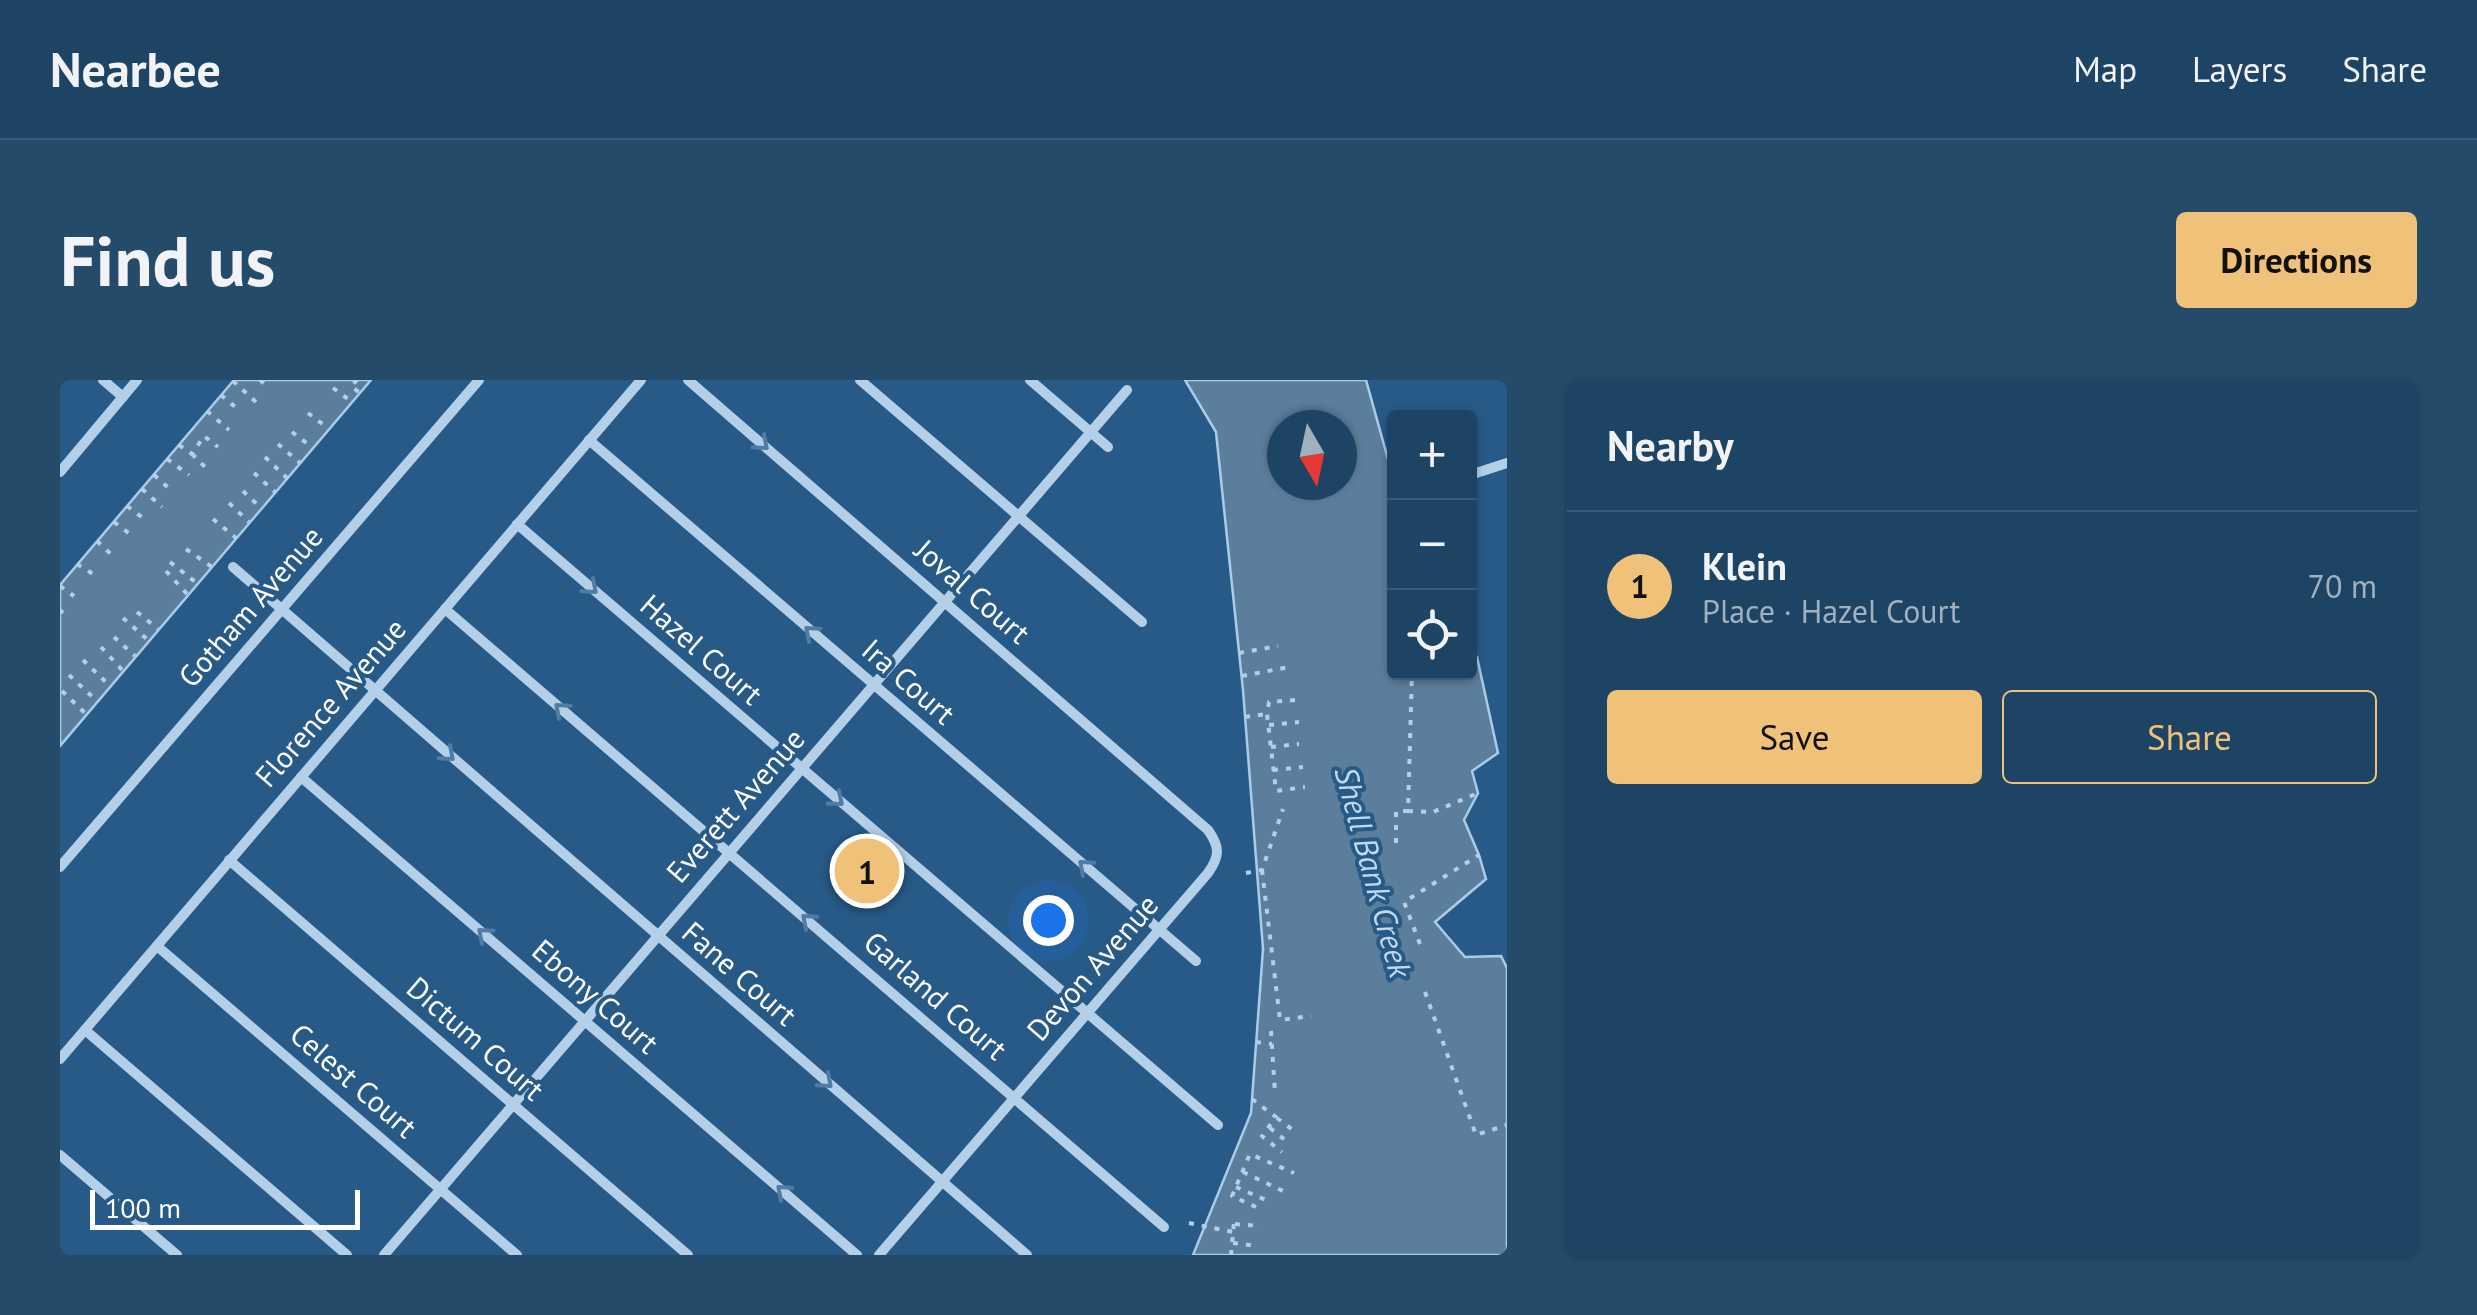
<!DOCTYPE html>
<html lang="en">
<head>
<meta charset="utf-8">
<style>
	:root { --surface:#1d4465; --page:#254b6b; --text:#f1f3f6; --muted:#a0b0bf; --line:#3b5c79; --accent:#f0c279 }
	body { margin:0; font-family:"PT Sans",sans-serif; background:var(--page); color:var(--text) }
	.controls { position:absolute; right:30px; top:30px; display:grid; overflow:hidden; border-radius:10px; box-shadow:0 2px 8px #0004 }
	.controls button { width:90px; height:90px; display:grid; place-items:center; padding:0; border:0; border-bottom:2px solid var(--line); background:var(--surface); color:var(--text); font:50px sans-serif }
	.compass { position:absolute; left:1207px; top:30px; width:90px; height:90px; border-radius:50%; background:var(--surface); box-shadow:0 2px 8px #0004; rotate:171deg }
	.scale { position:absolute; left:30px; bottom:25px; width:270px; box-sizing:border-box; padding-left:10px; border:5px solid #fff; border-top:0; font-size:28px; line-height:35px; white-space:nowrap; color:#fff; -webkit-text-stroke:8px #275a87; paint-order:stroke }
	.you { position:absolute; left:988px; top:540px; width:35px; height:35px; margin:-25px; border:8px solid #fff; border-radius:50%; background:#1a73e8; box-shadow:0 0 0 15px #1a73e833 }
	.badge { display:grid; place-items:center; width:65px; height:65px; border-radius:50%; background:var(--accent); color:#111; font-size:32px; font-weight:700 }
	.pin { position:absolute; translate:-50% -50%; border:5px solid #fff; box-shadow:0 2px 10px #0006 }
	.list { margin:0; padding:0; list-style:none }
	h2 { display:flex; justify-content:space-between; align-items:center; height:130px; margin:0; padding:0 40px; font-size:42px }
	h2 small { font-size:32px; font-weight:400; color:var(--muted) }
	.list li { display:grid; grid-template-columns:65px 1fr auto; gap:30px; align-items:center; box-sizing:border-box; height:150px; padding:0 40px; border-top:2px solid var(--line) }
	.list b { display:block; font-size:38px; white-space:nowrap }
	.list p { margin:0; font-size:32px; white-space:nowrap; color:var(--muted) }
	.list em { font-size:32px; font-style:normal; color:var(--muted) }
	.actions { display:flex; gap:20px; padding:30px 40px }
	.actions a { flex:1; padding:22px 0; border:2px solid var(--accent); border-radius:10px; text-align:center; font-size:35px; color:var(--accent) }
	.actions .main { background:var(--accent); color:#111 }
	.icon { flex:none; width:55px; height:55px; fill:none; stroke:currentColor; stroke-width:2; stroke-linecap:round; stroke-linejoin:round }
	.map { position:relative; flex:none; width:1447px; height:875px; overflow:hidden; border-radius:10px }
	header { display:flex; align-items:center; gap:60px; box-sizing:border-box; height:140px; padding:0 50px; background:var(--surface); border-bottom:2px solid var(--line) }
	header strong { font-size:48px }
	nav { display:flex; gap:55px; margin-inline-start:auto; font-size:35px }
	.intro { display:flex; align-items:center; justify-content:space-between; box-sizing:border-box; height:240px; padding:0 60px }
	h1 { margin:0; font-size:70px }
	.button { padding:25px 45px; border-radius:10px; background:var(--accent); color:#111; font-size:35px; font-weight:700 }
	main { display:flex; gap:60px; padding:0 60px }
	aside { flex:1; background:var(--surface); border-radius:10px; box-shadow:0 2px 8px #0004 }
	.map>svg:first-child { display:block }
	.water { fill:#5c7e9d; stroke:#a8cce9; stroke-width:2.5; fill-rule:evenodd }
	.lines { fill:none; stroke-linecap:round; stroke-linejoin:round }
	.path { stroke:#b3d0e8; stroke-width:4; stroke-dasharray:5 8; stroke-linecap:butt }
	.street { stroke:#b3d0e8; stroke-width:10 }
	.oneway { stroke:#517da4 }
	.labels { text-anchor:middle; stroke-width:8; stroke-linejoin:round; paint-order:stroke }
	.street-label { font-size:30px; fill:#fff; stroke:#275a87 }
	.water-label { font-size:32px; font-style:italic; fill:#bfdaf0; stroke:#275a87 }
</style>
</head>
<body>
<header>
<strong>Nearbee</strong>
<nav><a>Map</a><a>Layers</a><a>Share</a></nav>
</header>
<div class="intro"><h1>Find us</h1><a class="button">Directions</a></div>
<main>
<div class="map">
<svg width="1447" height="875" viewBox="0 0 1447 875">
	<rect width="100%" height="100%" fill="#275a87"/>
	<g class="water">
		<polygon points="174,0 311,0 0,366 0,205"/>
		<path d="M1125,0H1306L1334,101V292H1410V279L1417,277L1438,373L1412,391L1418,413L1404,440L1419,475L1426,499L1375,542L1405,577L1441,576L1447,588V875H1133L1191,733L1203,569L1183,310L1156,52ZM1222,45H1282V105H1222Z"/>
	</g>
	<g class="lines">
		<g class="path">
			<polyline points="200,0 209,8"/>
			<polyline points="297,0 291,6 300,13"/>
			<polyline points="173,1 196,22"/>
			<polyline points="273,8 292,22"/>
			<polyline points="161,15 180,31"/>
			<polyline points="147,31 169,50"/>
			<polyline points="248,33 269,49"/>
			<polyline points="232,52 253,68"/>
			<polyline points="218,64 240,83"/>
			<polyline points="119,65 132,74 144,56 158,67"/>
			<polyline points="132,74 145,87"/>
			<polyline points="205,77 227,98"/>
			<polyline points="107,79 129,95"/>
			<polyline points="194,93 215,112"/>
			<polyline points="94,95 113,112"/>
			<polyline points="82,109 102,127"/>
			<polyline points="183,111 201,128"/>
			<polyline points="169,123 189,142"/>
			<polyline points="67,126 87,141"/>
			<polyline points="153,139 176,158"/>
			<polyline points="54,142 70,154"/>
			<polyline points="37,161 54,177"/>
			<polyline points="126,169 152,187"/>
			<polyline points="110,182 138,204"/>
			<polyline points="17,184 33,194"/>
			<polyline points="106,191 128,215"/>
			<polyline points="0,206 14,216"/>
			<polyline points="0,230 3,233"/>
			<polyline points="77,232 98,249"/>
			<polyline points="63,238 88,260"/>
			<polyline points="54,257 75,276"/>
			<polyline points="41,267 63,291"/>
			<polyline points="1179,273 1218,266"/>
			<polyline points="23,280 50,306"/>
			<polyline points="9,295 38,322"/>
			<polyline points="1182,296 1229,287"/>
			<polyline points="2,311 27,335"/>
			<polyline points="1235,320 1209,322 1207,334 1216,411 1245,407"/>
			<polyline points="1185,337 1207,334"/>
			<polyline points="1209,345 1239,342"/>
			<polyline points="1211,367 1239,364"/>
			<polyline points="1213,390 1243,387"/>
			<polyline points="1348,431 1373,432 1418,413"/>
			<polyline points="1336,463 1336,431 1348,431 1352,292"/>
			<polyline points="1202,490 1220,640 1251,636"/>
			<polyline points="1186,493 1202,490 1223,429"/>
			<polyline points="1360,564 1344,522 1419,475"/>
			<polyline points="1365,612 1416,755 1447,745"/>
			<polyline points="1211,651 1215,713"/>
			<polyline points="1196,662 1212,664"/>
			<polyline points="1192,719 1216,737 1202,756 1222,772"/>
			<polyline points="1217,738 1237,753"/>
			<polyline points="1210,748 1230,764"/>
			<polyline points="1183,792 1225,812"/>
			<polyline points="1176,807 1208,821"/>
			<polyline points="1196,827 1172,816 1190,774 1234,793"/>
			<polyline points="1129,843 1173,852"/>
			<polyline points="1175,844 1201,846"/>
			<polyline points="1173,863 1198,866"/>
			<polyline points="1171,875 1174,842"/>
		</g>
		<g class="street">
			<polyline points="43,0 63,17"/>
			<path d="M628,0L1148,450C1160,467 1160,476 1148,493L819,875"/>
			<polyline points="800,0 1082,242"/>
			<polyline points="970,0 1048,67"/>
			<polyline points="529,60 1136,581"/>
			<polyline points="0,92 77,0"/>
			<polyline points="1410,95 1447,83"/>
			<polyline points="457,144 1158,745"/>
			<polyline points="173,187 967,875"/>
			<polyline points="385,229 1104,847"/>
			<polyline points="241,397 797,875"/>
			<polyline points="169,480 628,875"/>
			<polyline points="0,487 419,0"/>
			<polyline points="97,566 457,875"/>
			<polyline points="25,650 287,875"/>
			<polyline points="0,679 581,0"/>
			<polyline points="0,775 117,875"/>
			<polyline points="324,875 1067,10"/>
		</g>
	</g>
	<defs><path id="oneway-chevron" d="M-2-3.5L2.5 0L-2 3.5" fill="none" stroke-width="1.6" stroke-linecap="round" stroke-linejoin="round" transform="scale(2.5)"/></defs>
	<g class="oneway">
		<use href="#oneway-chevron" transform="translate(702 64) rotate(41)"/>
		<use href="#oneway-chevron" transform="translate(531 208) rotate(41)"/>
		<use href="#oneway-chevron" transform="translate(751 252) rotate(-139)"/>
		<use href="#oneway-chevron" transform="translate(501 329) rotate(-139)"/>
		<use href="#oneway-chevron" transform="translate(388 375) rotate(41)"/>
		<use href="#oneway-chevron" transform="translate(777 420) rotate(40)"/>
		<use href="#oneway-chevron" transform="translate(1025 486) rotate(-139)"/>
		<use href="#oneway-chevron" transform="translate(748 540) rotate(-139)"/>
		<use href="#oneway-chevron" transform="translate(424 554) rotate(-139)"/>
		<use href="#oneway-chevron" transform="translate(766 702) rotate(41)"/>
		<use href="#oneway-chevron" transform="translate(723 811) rotate(-139)"/>
	</g>
	<g class="labels">
		<g class="street-label">
			<text transform="translate(912 212) rotate(41)" y="10">Joval Court</text>
			<text transform="translate(191 227) rotate(-49)" y="10">Gotham Avenue</text>
			<text transform="translate(641 270) rotate(41)" y="10">Hazel Court</text>
			<text transform="translate(848 302) rotate(41)" y="10">Ira Court</text>
			<text transform="translate(271 323) rotate(-49)" y="10">Florence Avenue</text>
			<text transform="translate(676 426) rotate(-49)" y="10">Everett Avenue</text>
			<text transform="translate(1033 588) rotate(-49)" y="10">Devon Avenue</text>
			<text transform="translate(679 594) rotate(41)" y="10">Fane Court</text>
			<text transform="translate(875 616) rotate(41)" y="10">Garland Court</text>
			<text transform="translate(535 617) rotate(41)" y="10">Ebony Court</text>
			<text transform="translate(415 659) rotate(41)" y="10">Dictum Court</text>
			<text transform="translate(293 701) rotate(41)" y="10">Celest Court</text>
		</g>
		<g class="water-label">
			<text transform="translate(1313 492) rotate(75)" y="11">Shell Bank Creek</text>
		</g>
	</g>
</svg>
<div class="controls">
<button>+</button>
<button>−</button>
<button><svg class="icon" aria-label="locate" viewBox="0 0 24 24"><circle cx="12" cy="12" r="6"/><path d="M12 2v4M12 18v4M2 12h4M18 12h4"/></svg></button>
</div>
<svg class="compass" viewBox="-18 -18 36 36"><path d="M0-13l5 13h-10z" fill="#e53935"/><path d="M0 13l5-13h-10z" fill="#a0b0bf"/></svg>
<div class="scale">100 m</div>
<div class="you"></div>
<div class="pin badge" style="left:807px;top:491px">1</div>
</div>
<aside>
<h2>Nearby<small></small></h2>
<ul class="list">
<li><span class="badge">1</span><div><b>Klein</b><p>Place · Hazel Court</p></div><em>70 m</em></li>
</ul>
<div class="actions"><a class="main">Save</a><a>Share</a></div>
</aside>
</main>
</body>
</html>
